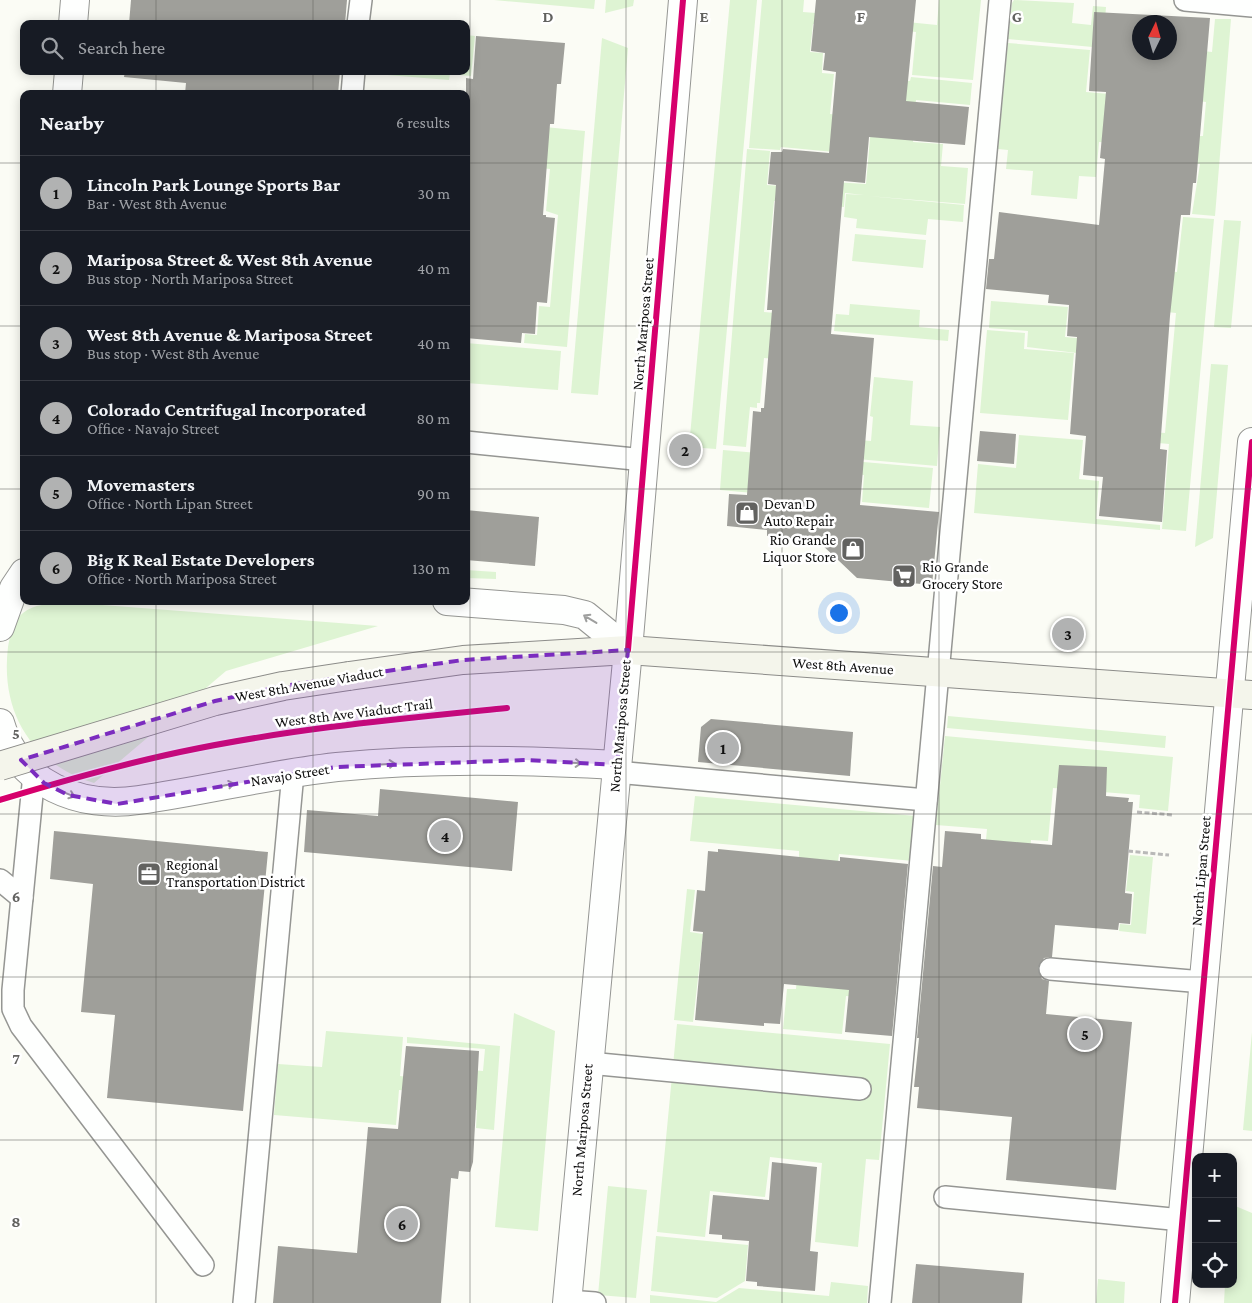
<!DOCTYPE html>
<html lang="en">
<head>
<meta charset="utf-8">
<style>
	:root { --surface:#171b24; --page:#20242c; --text:#f1f3f6; --muted:#9ea1a6; --line:#363941; --accent:#b1b2b2 }
	body { margin:0; font-family:"Crimson Pro",serif; background:var(--page); color:var(--text) }
	.controls { position:absolute; right:15px; bottom:15px; display:grid; overflow:hidden; border-radius:10px; box-shadow:0 2px 12px #0003 }
	.controls button { width:45px; height:45px; display:grid; place-items:center; padding:0; border:0; border-bottom:1px solid var(--line); background:var(--surface); color:var(--text); font:25px sans-serif }
	.compass { position:absolute; left:1132px; top:15px; width:45px; height:45px; border-radius:50%; background:var(--surface); box-shadow:0 2px 12px #0003; rotate:5deg }
	.you { position:absolute; left:838px; top:612px; width:18px; height:18px; margin:-12px; border:4px solid #fff; border-radius:50%; background:#1a73e8; box-shadow:0 0 0 8px #1a73e833 }
	.badge { display:grid; place-items:center; width:32px; height:32px; border-radius:50%; background:var(--accent); color:#111; font-size:16px; font-weight:700 }
	.pin { position:absolute; translate:-50% -50%; border:2px solid #fff; box-shadow:0 1px 5px #0006 }
	.list { margin:0; padding:0; list-style:none }
	h2 { display:flex; justify-content:space-between; align-items:center; height:65px; margin:0; padding:0 20px; font-size:21px }
	h2 small { font-size:16px; font-weight:400; color:var(--muted) }
	.list li { display:grid; grid-template-columns:32px 1fr auto; gap:15px; align-items:center; box-sizing:border-box; height:75px; padding:0 20px; border-top:1px solid var(--line) }
	.list b { display:block; font-size:19px; white-space:nowrap }
	.list p { margin:0; font-size:16px; white-space:nowrap; color:var(--muted) }
	.list em { font-size:16px; font-style:normal; color:var(--muted) }
	.icon { flex:none; width:28px; height:28px; fill:none; stroke:currentColor; stroke-width:2; stroke-linecap:round; stroke-linejoin:round }
	.map { position:relative; flex:none; width:1252px; height:1303px; overflow:hidden }
	.search { position:absolute; background:var(--surface); box-shadow:0 2px 12px #0003; left:20px; top:20px; width:450px; height:55px; display:flex; align-items:center; gap:12px; box-sizing:border-box; padding:0 18px; border-radius:10px; color:var(--muted); font-size:19px }
	.panel { position:absolute; background:var(--surface); box-shadow:0 2px 12px #0003; left:20px; top:90px; width:450px; height:515px; border-radius:10px }
	.map>svg:first-child { display:block }
	.green { fill:#def4d3 }
	.building { fill:#9f9f9a; fill-rule:evenodd }
	.lines { fill:none; stroke-linecap:round; stroke-linejoin:round }
	.service-casing { stroke:#959693; stroke-width:24 }
	.minor-casing { stroke:#959693; stroke-width:30 }
	.tertiary-casing { stroke:#959693; stroke-width:30 }
	.secondary-casing { stroke:#8c8c89; stroke-width:30 }
	.path { stroke:#b9b9b8; stroke-width:3; stroke-dasharray:5 2.5; stroke-linecap:butt }
	.service { stroke:#fefffe; stroke-width:21 }
	.minor { stroke:#fefffe; stroke-width:28 }
	.tertiary { stroke:#fefffe; stroke-width:28 }
	.secondary { stroke:#f4f5eb; stroke-width:28 }
	.secondary-bridge-casing { stroke:#8c8c89; stroke-width:30; stroke-linecap:butt }
	.secondary-bridge { stroke:#f4f5eb; stroke-width:28 }
	.cycleway-casing { stroke:#fff; stroke-width:9 }
	.cycleway { stroke:#d6006c; stroke-width:6 }
	.oneway { stroke:#9e9f9e }
	.marked { fill:#7b2cbf; fill-opacity:0.2; stroke:#7b2cbf; stroke-width:4; stroke-dasharray:10 6; stroke-linejoin:round }
	.grid { fill:none; stroke:#626260; stroke-width:1; stroke-opacity:0.55 }
	.labels { text-anchor:middle; stroke-width:5; stroke-linejoin:round; paint-order:stroke }
	.street-label { font-size:15px; fill:#0f0f0f; stroke:#fff }
	.poi-label { font-size:15px; fill:#0f0f0f; stroke:#fff; text-anchor:start }
	.grid-label { font-size:16px; text-anchor:middle; font-weight:bold; fill:#626260; stroke:#fff; stroke-width:5; stroke-linejoin:round; paint-order:stroke }
</style>
</head>
<body>
<div class="map">
<svg width="1252" height="1303" viewBox="0 0 1252 1303">
	<rect width="100%" height="100%" fill="#fbfcf5"/>
	<g class="green">
		<polygon points="494,0 595,0 594,9"/>
		<polygon points="606,0 634,0 633,6 605,13"/>
		<polygon points="730,0 757,0 716,449 689,447"/>
		<polygon points="762,0 804,0 803,12 816,13 816,24 813,24 810,52 823,53 822,73 834,74 830,114 869,118 866,155 781,147 780,150 749,148"/>
		<polygon points="939,0 981,0 973,80 912,75 916,32 876,28 877,19 937,25"/>
		<polygon points="1014,0 1074,3 1072,23 1091,25 1093,6 1106,7 1103,48 1008,39 1012,3"/>
		<polygon points="1215,19 1231,19 1215,216 1192,214 1200,164 1187,163 1194,136 1203,136 1206,102 1198,101 1203,51 1212,52"/>
		<polygon points="466,35 475,36 471,76 450,74 449,80 375,74 375,71 466,71"/>
		<polygon points="602,38 628,48 598,395 571,393"/>
		<polygon points="1008,43 1090,50 1086,92 1133,96 1117,143 1099,142 1096,177 1079,176 1077,199 1031,195 1033,171 1006,169 1008,150 998,149"/>
		<polygon points="911,77 972,83 970,105 916,100 915,112 882,79 910,81"/>
		<polygon points="916,114 913,142 943,144 941,166 968,168 965,204 868,196 964,205 963,222 928,219 926,235 856,228 857,219 844,217 846,194 864,195 845,193 844,207 780,201 833,182 866,184 872,116"/>
		<polygon points="545,127 585,131 567,347 524,343 525,334 537,335 539,306 550,307 558,215 546,211 550,169 541,168"/>
		<polygon points="747,149 770,151 767,185 780,186 778,201 774,201 764,312 832,318 801,361 764,358 760,403 757,403 757,408 750,407 746,447 723,445"/>
		<polygon points="1183,217 1214,219 1186,531 1162,529 1169,444 1137,441 1138,431 1165,433 1176,313 1112,306 1103,266 1177,272"/>
		<polygon points="1224,220 1241,221 1231,328 1214,327"/>
		<polygon points="855,234 926,240 923,268 852,261"/>
		<polygon points="991,301 1068,307 1065,337 1134,343 1110,357 1027,347 1028,331 989,328"/>
		<polygon points="850,304 920,310 919,327 949,330 948,341 834,331 836,314 849,315"/>
		<polygon points="987,330 1025,333 1024,349 1074,353 1068,420 980,413"/>
		<polygon points="466,343 561,351 558,390 466,383"/>
		<polygon points="1211,364 1228,365 1213,538 1195,547"/>
		<polygon points="874,377 913,381 910,425 940,427 937,466 857,459 859,440 871,441 873,417 870,416"/>
		<polygon points="1019,435 1083,440 1079,479 1099,481 1096,519 1160,525 1160,530 974,513 978,464 1016,468"/>
		<polygon points="723,450 933,468 929,508 862,502 864,475 801,470 799,497 720,490"/>
		<polygon points="466,570 496,572 496,579 466,578"/>
		<path d="M63,602L378,626L226,671L94,783C32,764 0,713 8,647C10,636 13,620 23,613C34,604 49,604 63,602Z"/>
		<polygon points="948,716 1166,736 1165,748 947,728"/>
		<polygon points="945,736 1173,757 1168,811 1139,808 1140,795 1053,788 1048,841 1031,840 1029,870 979,914 987,829 936,825"/>
		<polygon points="695,796 916,816 913,861 839,854 836,876 799,861 799,851 690,841"/>
		<polygon points="1130,855 1153,857 1146,934 1119,931 1120,924 1131,925 1134,892 1126,891"/>
		<polygon points="687,889 695,890 690,932 703,934 693,1022 674,1020"/>
		<polygon points="798,964 882,999 846,996 842,1034 783,1029 787,989 796,989"/>
		<polygon points="514,1013 555,1031 538,1231 495,1227"/>
		<polygon points="677,1024 890,1044 879,1160 866,1159 858,1247 815,1242 822,1163 770,1157 765,1197 710,1191 705,1237 657,1232"/>
		<polygon points="326,1031 403,1037 400,1076 416,1078 415,1091 399,1090 396,1125 274,1115 278,1064 322,1067"/>
		<polygon points="1252,1032 1252,1131 1243,1130"/>
		<polygon points="407,1037 500,1046 494,1130 476,1128 477,1110 468,1109 471,1070 483,1071 485,1049 407,1043"/>
		<polygon points="608,1186 647,1190 636,1298 598,1295"/>
		<polygon points="1233,1205 1252,1213 1252,1303 1224,1303 1225,1284 1233,1284"/>
		<polygon points="656,1236 748,1245 745,1281 717,1298 651,1291"/>
		<polygon points="1098,1279 1125,1282 1124,1303 1096,1303"/>
		<polygon points="831,1282 868,1286 867,1303 650,1303 650,1295 716,1302 739,1288 829,1296"/>
	</g>
	<g class="building">
		<polygon points="131,0 347,0 345,24 129,24"/>
		<polygon points="816,0 916,0 906,101 969,107 965,145 869,137 865,183 844,181 831,334 874,338 860,505 939,512 932,585 857,578 818,541 767,536 767,530 727,526 729,494 747,495 753,411 761,412 761,408 764,408 772,310 767,310 776,185 768,184 771,152 782,152 783,149 829,153 836,72 823,70 825,53 811,51"/>
		<path d="M1094,12L1210,18L1196,183H1193L1190,215H1181L1170,316L1160,449L1167,450L1162,522L1099,516L1103,477L1083,475L1086,436L1070,434L1077,337L1067,336L1069,305L1048,303L1049,295L986,289L989,259H994L999,212L1099,225L1105,159L1100,158L1106,92L1089,91ZM1140,22H1170V52H1140Z"/>
		<polygon points="476,36 565,43 561,84 557,84 554,124 550,124 543,215 546,215 546,217 555,218 547,303 537,302 535,334 522,333 521,343 466,338 466,78 473,79"/>
		<polygon points="125,71 340,71 338,94 185,94 186,83 124,77"/>
		<polygon points="980,431 1016,434 1014,464 977,461"/>
		<polygon points="466,510 539,517 535,566 466,560"/>
		<polygon points="711,719 853,732 850,776 698,762 701,727"/>
		<polygon points="1059,765 1107,767 1106,796 1129,798 1128,802 1133,802 1125,893 1132,894 1130,924 1119,923 1118,930 1055,925 1052,957 1044,958 1038,968 1042,979 1049,981 1046,1014 1132,1022 1116,1190 1006,1180 1012,1117 917,1108 919,1087 914,1087 919,1038 917,1038 933,866 942,867 945,831 981,834 981,839 1052,845"/>
		<polygon points="380,789 518,802 512,871 304,852 307,810 378,816"/>
		<polygon points="54,831 268,852 243,1111 107,1098 115,1015 81,1012 93,884 50,879"/>
		<polygon points="718,849 840,861 840,857 908,864 892,1036 845,1032 849,990 784,984 780,1024 764,1023 764,1026 695,1020 703,932 693,931 697,890 705,891 708,851 718,852"/>
		<polygon points="406,1046 479,1051 473,1162 470,1172 459,1171 458,1179 451,1178 441,1303 273,1303 278,1246 357,1253 368,1127 398,1129"/>
		<polygon points="772,1162 817,1167 810,1251 818,1252 815,1291 757,1286 757,1282 746,1281 749,1241 722,1239 722,1235 709,1234 713,1195 769,1200"/>
		<polygon points="916,1264 1024,1273 1022,1303 912,1303"/>
	</g>
	<g class="lines">
		<g class="service-casing">
			<g id="service">
				<polyline points="1185,0 1252,6"/>
				<polyline points="358,24 361,0"/>
				<polyline points="352,94 354,71"/>
				<polyline points="466,442 644,460"/>
				<polyline points="616,772 926,800"/>
				<polyline points="34,774 13,990 13,1009 21,1026 203,1265"/>
				<polyline points="0,880 22,898"/>
				<polyline points="1050,969 1203,982"/>
				<polyline points="589,1063 860,1089"/>
				<polyline points="945,1197 1182,1220"/>
				<polyline points="567,1301 595,1303"/>
				<polyline points="244,1303 293,773"/>
				<polyline points="880,1303 1000,0"/>
			</g>
		</g>
		<g class="minor-casing">
			<g id="minor">
				<polyline points="73,24 75,0"/>
				<polyline points="67,94 69,71"/>
				<polyline points="447,601 564,610 585,615 628,650 567,1303"/>
				<polyline points="0,627 14,588 24,573"/>
				<path d="M0,723C18,785 81,809 139,800C205,791 271,774 337,767C430,758 523,760 617,765"/>
				<polyline points="1175,1303 1252,442"/>
			</g>
		</g>
		<g class="tertiary-casing">
			<polyline id="tertiary" points="628,650 683,0"/>
		</g>
		<g class="secondary-casing">
			<polyline id="secondary" points="349,676 463,660 628,650 1252,695"/>
		</g>
		<g class="path">
			<polyline points="1137,812 1173,815"/>
			<polyline points="1128,851 1169,855"/>
		</g>
		<use href="#service" class="service"/>
		<use href="#minor" class="minor"/>
		<use href="#tertiary" class="tertiary"/>
		<use href="#secondary" class="secondary"/>
		<g class="secondary-bridge-casing">
			<polyline id="secondary-bridge" points="0,766 215,701 283,686 349,676"/>
		</g>
		<use href="#secondary-bridge" class="secondary-bridge"/>
		<g class="cycleway-casing">
			<g id="cycleway">
				<polyline points="628,650 683,0"/>
				<path d="M0,800C59,782 119,765 180,752C288,729 398,719 507,708"/>
				<polyline points="1175,1303 1252,442"/>
			</g>
		</g>
		<use href="#cycleway" class="cycleway"/>
	</g>
	<defs><path id="oneway-shaft" d="M-6 0H5M1.5-3L5.5 0L1.5 3" fill="none" stroke-width="1.6" stroke-linecap="round" stroke-linejoin="round" transform="scale(1.25)"/></defs>
	<g class="oneway">
		<use href="#oneway-shaft" transform="translate(590 619) rotate(-149)"/>
		<use href="#oneway-shaft" transform="translate(574 763) rotate(3)"/>
		<use href="#oneway-shaft" transform="translate(388 764) rotate(-3)"/>
		<use href="#oneway-shaft" transform="translate(227 785) rotate(-11)"/>
		<use href="#oneway-shaft" transform="translate(68 794) rotate(22)"/>
	</g>
	<path class="marked" d="M628,650L617,765L525,760L336,767L117,804L68,795L44,783L21,760L215,701L283,686L463,660Z"/>
	<path class="grid" d="M156,0V24M313,0V24M470,0V1303M626,0V1303M782,0V1303M939,0V1303M1096,0V1303M156,71V94M313,71V94M0,163H24M466,163H1252M0,326H24M466,326H1252M0,489H24M466,489H1252M156,601V1303M313,601V1303M0,652H1252M0,814H1252M0,977H1252M0,1140H1252"/>
	<defs>
		<g id="shop-square" transform="scale(1.25)"><rect x="-9" y="-9" width="18" height="18" rx="4" fill="#626260" stroke="#fff"/><path d="M-5-2.5h2.3a2.7 3.5 0 0 1 5.4 0H5L5.5 6h-11ZM-1.5-2.5h3a1.5 2.3 0 0 0-3 0Z" fill="#fff"/></g>
		<g id="supermarket-square" transform="scale(1.25)"><rect x="-9" y="-9" width="18" height="18" rx="4" fill="#626260" stroke="#fff"/><path d="M-6-5.5h2.5l.6 2H6L4.5 2H-2.5L-4.4-4H-6ZM-1.5 3.2a1.3 1.3 0 1 0 .1 0ZM3 3.2a1.3 1.3 0 1 0 .1 0Z" fill="#fff"/></g>
		<g id="office-square" transform="scale(1.25)"><rect x="-9" y="-9" width="18" height="18" rx="4" fill="#626260" stroke="#fff"/><path d="M-6-3h4V-5.5h4V-3h4V5H-6ZM-1-4.5V-3h2v-1.5ZM-6 0V1H6V0Z" fill="#fff"/></g>
	</defs>
	<g fill-rule="evenodd">
		<use href="#shop-square" x="747" y="513"/>
		<use href="#shop-square" x="853" y="549"/>
		<use href="#supermarket-square" x="904" y="576"/>
		<use href="#office-square" x="149" y="874"/>
	</g>
	<g class="labels">
		<g class="street-label">
			<text transform="translate(643 324) rotate(-85)" y="5">North Mariposa Street</text>
			<text transform="translate(843 666) rotate(4)" y="5">West 8th Avenue</text>
			<text transform="translate(309 684) rotate(-10)" y="5">West 8th Avenue Viaduct</text>
			<text transform="translate(354 713) rotate(-7)" y="5">West 8th Ave Viaduct Trail</text>
			<text transform="translate(620 726) rotate(-85)" y="5">North Mariposa Street</text>
			<text transform="translate(290 775) rotate(-9)" y="5">Navajo Street</text>
			<text transform="translate(1201 871) rotate(-85)" y="5">North Lipan Street</text>
			<text transform="translate(582 1130) rotate(-85)" y="5">North Mariposa Street</text>
		</g>
		<g class="poi-label">
			<text x="764" y="509">Devan D<tspan x="764" dy="17">Auto Repair</tspan></text>
			<text x="836" y="545" text-anchor="end">Rio Grande<tspan x="836" dy="17">Liquor Store</tspan></text>
			<text x="922" y="572">Rio Grande<tspan x="922" dy="17">Grocery Store</tspan></text>
			<text x="166" y="870">Regional<tspan x="166" dy="17">Transportation District</tspan></text>
		</g>
	</g>
	<g class="grid-label">
		<text x="548" y="22">D</text>
		<text x="704" y="22">E</text>
		<text x="861" y="22">F</text>
		<text x="1017" y="22">G</text>
		<text x="16" y="739">5</text>
		<text x="16" y="902">6</text>
		<text x="16" y="1064">7</text>
		<text x="16" y="1227">8</text>
	</g>
</svg>
<div class="controls">
<button>+</button>
<button>−</button>
<button><svg class="icon" aria-label="locate" viewBox="0 0 24 24"><circle cx="12" cy="12" r="6"/><path d="M12 2v4M12 18v4M2 12h4M18 12h4"/></svg></button>
</div>
<svg class="compass" viewBox="-18 -18 36 36"><path d="M0-13l5 13h-10z" fill="#e53935"/><path d="M0 13l5-13h-10z" fill="#9ea1a6"/></svg>
<div class="you"></div>
<div class="pin badge" style="left:723px;top:748px">1</div>
<div class="pin badge" style="left:685px;top:450px">2</div>
<div class="pin badge" style="left:1068px;top:634px">3</div>
<div class="pin badge" style="left:445px;top:836px">4</div>
<div class="pin badge" style="left:1085px;top:1034px">5</div>
<div class="pin badge" style="left:402px;top:1224px">6</div>
<div class="search"><svg class="icon" aria-label="search" viewBox="0 0 24 24"><circle cx="10" cy="10" r="6"/><path d="M15 15l6 6"/></svg>Search here</div>
<section class="panel">
<h2>Nearby<small>6 results</small></h2>
<ul class="list">
<li><span class="badge">1</span><div><b>Lincoln Park Lounge Sports Bar</b><p>Bar · West 8th Avenue</p></div><em>30 m</em></li>
<li><span class="badge">2</span><div><b>Mariposa Street &amp; West 8th Avenue</b><p>Bus stop · North Mariposa Street</p></div><em>40 m</em></li>
<li><span class="badge">3</span><div><b>West 8th Avenue &amp; Mariposa Street</b><p>Bus stop · West 8th Avenue</p></div><em>40 m</em></li>
<li><span class="badge">4</span><div><b>Colorado Centrifugal Incorporated</b><p>Office · Navajo Street</p></div><em>80 m</em></li>
<li><span class="badge">5</span><div><b>Movemasters</b><p>Office · North Lipan Street</p></div><em>90 m</em></li>
<li><span class="badge">6</span><div><b>Big K Real Estate Developers</b><p>Office · North Mariposa Street</p></div><em>130 m</em></li>
</ul>
</section>
</div>
</body>
</html>
